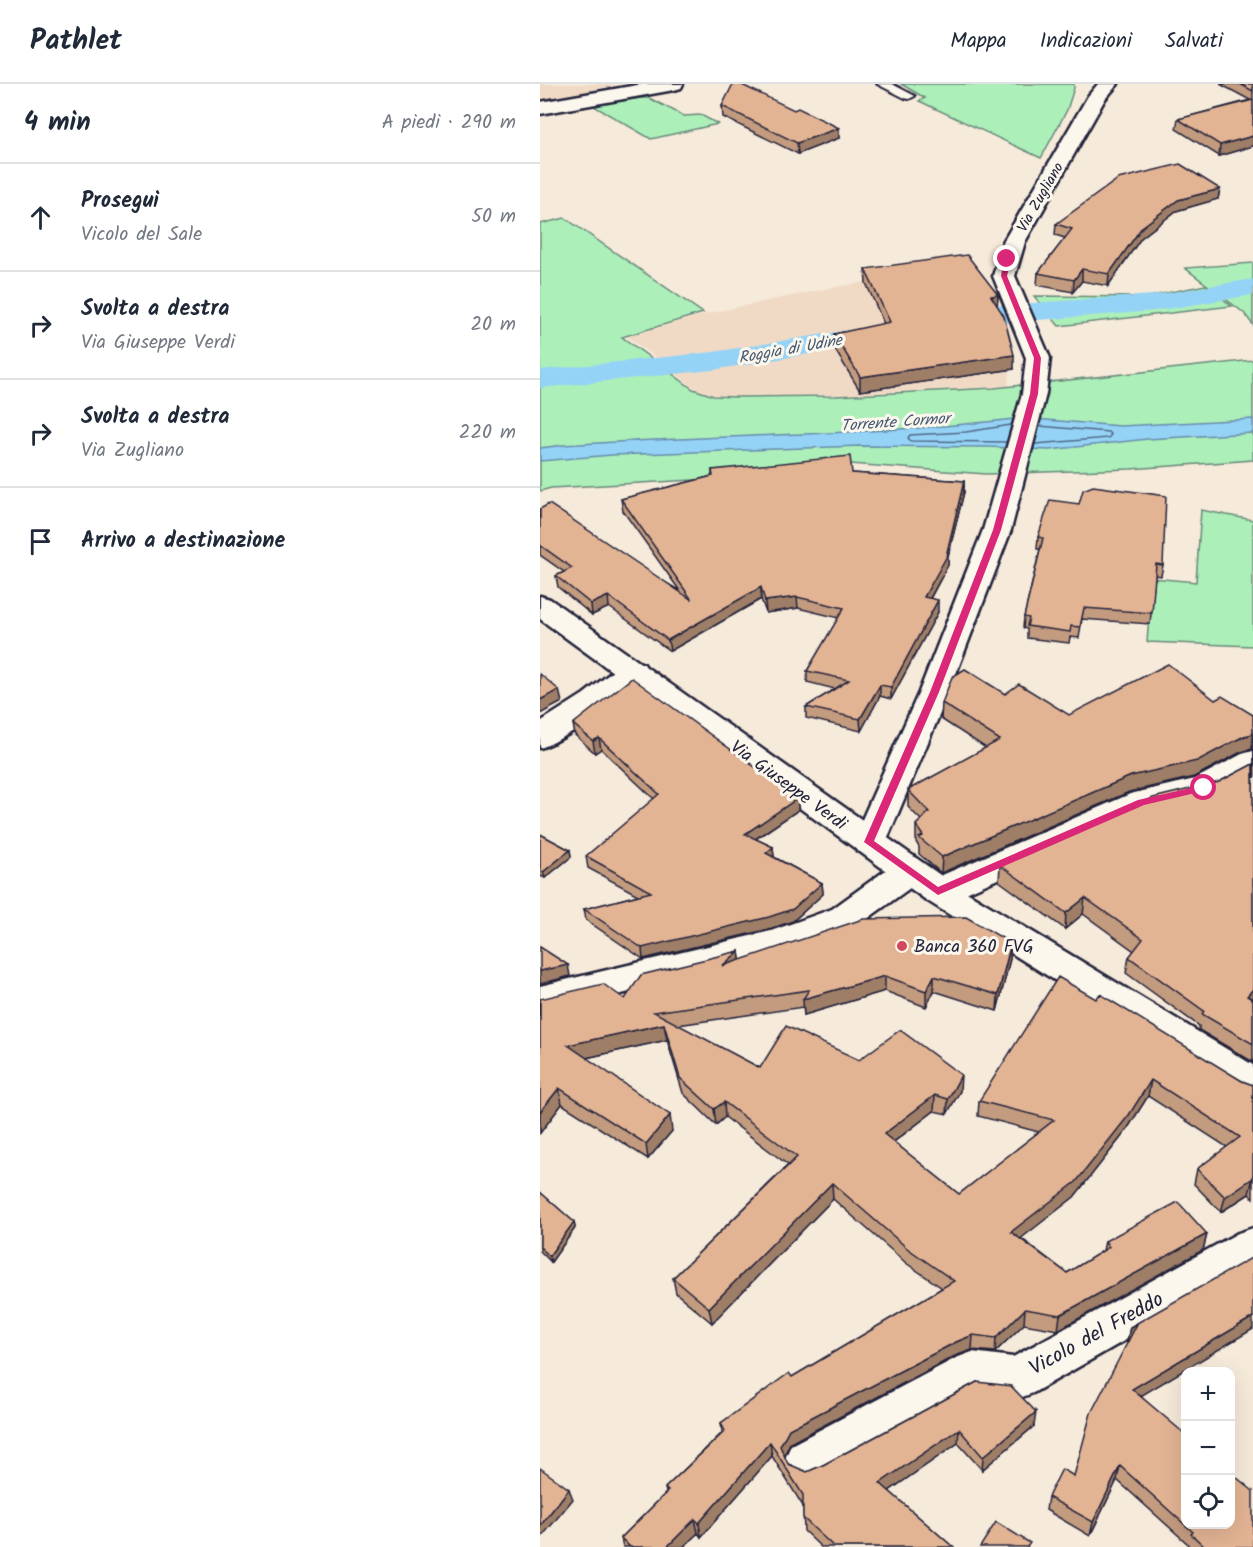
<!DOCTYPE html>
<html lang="it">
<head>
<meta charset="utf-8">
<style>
	:root { --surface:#fff; --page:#f2f2f3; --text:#1f2937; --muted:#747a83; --line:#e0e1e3 }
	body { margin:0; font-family:Kalam,sans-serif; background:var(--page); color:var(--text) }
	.controls { position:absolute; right:18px; bottom:18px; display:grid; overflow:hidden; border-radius:12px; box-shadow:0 6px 24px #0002 }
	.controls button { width:54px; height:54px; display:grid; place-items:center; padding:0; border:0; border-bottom:2px solid var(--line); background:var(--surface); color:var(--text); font:30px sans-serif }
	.stop { position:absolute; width:18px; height:18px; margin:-14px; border:4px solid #db2777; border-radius:50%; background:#fff }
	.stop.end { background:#db2777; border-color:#fff; box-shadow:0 2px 6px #0008 }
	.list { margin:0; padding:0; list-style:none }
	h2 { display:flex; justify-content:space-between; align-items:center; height:78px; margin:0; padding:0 24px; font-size:26px }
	h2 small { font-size:20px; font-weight:400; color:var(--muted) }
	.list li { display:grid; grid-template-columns:39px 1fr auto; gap:18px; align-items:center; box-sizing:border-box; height:108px; padding:0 24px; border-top:2px solid var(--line) }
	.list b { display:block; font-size:22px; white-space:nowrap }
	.list p { margin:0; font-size:20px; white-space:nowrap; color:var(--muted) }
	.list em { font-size:20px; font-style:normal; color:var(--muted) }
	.icon { flex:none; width:33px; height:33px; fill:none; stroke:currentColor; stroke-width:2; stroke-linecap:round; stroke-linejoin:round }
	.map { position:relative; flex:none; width:713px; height:1463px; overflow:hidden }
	header { display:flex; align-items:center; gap:36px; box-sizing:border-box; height:84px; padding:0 30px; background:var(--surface); border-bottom:2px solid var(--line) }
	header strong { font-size:28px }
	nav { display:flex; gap:33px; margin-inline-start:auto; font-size:21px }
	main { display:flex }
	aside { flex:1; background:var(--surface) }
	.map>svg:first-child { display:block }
	.built { fill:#f0dac5 }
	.green { fill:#acefb9; stroke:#67887a; stroke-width:1.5 }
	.water { fill:#95d3f6; stroke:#678cab; stroke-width:1.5 }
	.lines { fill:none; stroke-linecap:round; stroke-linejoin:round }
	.shore { stroke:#506986; stroke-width:1.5 }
	.canal { fill:#95d3f6; fill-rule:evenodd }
	.service-casing { stroke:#22223b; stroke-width:4 }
	.minor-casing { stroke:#22223b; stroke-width:5 }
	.secondary-casing { stroke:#22223b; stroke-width:5 }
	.service { fill:#fbf7ec; fill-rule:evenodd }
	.minor { fill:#fbf7ec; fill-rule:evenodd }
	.secondary { fill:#fbf7ec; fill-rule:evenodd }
	.wall { fill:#c39b7f; stroke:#22223b; stroke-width:1.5 }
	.shaded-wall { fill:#9f7e68; stroke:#22223b; stroke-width:1.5 }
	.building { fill:#e3b494; stroke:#22223b; stroke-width:1.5 }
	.route { fill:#db2777 }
	.poi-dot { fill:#d1495b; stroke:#fbf7ec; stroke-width:2 }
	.labels { text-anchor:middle; stroke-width:6; stroke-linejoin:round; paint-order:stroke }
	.far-street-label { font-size:15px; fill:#22223b; stroke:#fbf7ec }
	.far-water-label { font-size:16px; font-style:italic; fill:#445773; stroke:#fbf7ec }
	.street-label { font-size:18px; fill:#22223b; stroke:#fbf7ec }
	.poi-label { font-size:18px; fill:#22223b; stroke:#fbf7ec; text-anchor:start }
	.near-street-label { font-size:21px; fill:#22223b; stroke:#fbf7ec }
</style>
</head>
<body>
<header>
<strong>Pathlet</strong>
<nav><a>Mappa</a><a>Indicazioni</a><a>Salvati</a></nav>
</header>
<main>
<aside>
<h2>4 min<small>A piedi · 290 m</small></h2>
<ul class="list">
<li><svg class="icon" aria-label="ahead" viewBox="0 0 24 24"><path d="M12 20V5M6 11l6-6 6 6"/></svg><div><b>Prosegui</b><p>Vicolo del Sale</p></div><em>50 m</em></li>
<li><svg class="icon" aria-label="right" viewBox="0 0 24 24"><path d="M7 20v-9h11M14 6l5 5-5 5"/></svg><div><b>Svolta a destra</b><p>Via Giuseppe Verdi</p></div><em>20 m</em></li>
<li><svg class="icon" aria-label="right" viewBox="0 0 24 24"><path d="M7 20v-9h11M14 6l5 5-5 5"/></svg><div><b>Svolta a destra</b><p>Via Zugliano</p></div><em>220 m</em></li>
<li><svg class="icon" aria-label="arrive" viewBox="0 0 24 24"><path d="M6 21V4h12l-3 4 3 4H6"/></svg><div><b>Arrivo a destinazione</b></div></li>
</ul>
</aside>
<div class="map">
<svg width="713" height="1463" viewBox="0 0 713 1463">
	<rect width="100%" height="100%" fill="#f6eada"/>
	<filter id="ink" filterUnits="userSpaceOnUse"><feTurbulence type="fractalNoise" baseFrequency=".0167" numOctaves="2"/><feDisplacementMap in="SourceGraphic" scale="12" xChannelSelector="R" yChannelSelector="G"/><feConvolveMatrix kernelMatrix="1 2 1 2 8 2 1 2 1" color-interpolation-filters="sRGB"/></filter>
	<g filter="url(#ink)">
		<g class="built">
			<polygon points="0,0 78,0 8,17 0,13"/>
			<polygon points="421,184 453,228 173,274 122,278 87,253 165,230 294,203"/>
			<polygon points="450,232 463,260 469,287 468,302 295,311 197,312 176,311 156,305 126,283 174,279 294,261"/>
		</g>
		<g class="green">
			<polygon points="361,0 534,0 534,4 527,26 501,74 379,17 385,14"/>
			<polygon points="101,14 109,14 144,32 161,31 178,40 111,55 52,21"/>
			<polygon points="25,134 163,229 82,253 153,305 174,312 196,313 295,312 454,304 713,276 713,376 590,385 446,390 310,380 171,395 11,404 0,407 0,140"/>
			<polygon points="713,179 713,241 704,229 645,184"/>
			<polygon points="665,201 692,222 519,242 494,212 607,213"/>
			<polygon points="661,426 713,436 713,562 607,558 612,494 656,498"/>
		</g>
		<path class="water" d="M481,334L581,342L713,335V349L607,355L509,366L449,363L320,362L72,371L0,377V364L24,361C176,350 329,353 481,334Z"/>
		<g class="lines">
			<g class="shore">
				<polyline points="467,358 371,357 368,354 370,351 426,348 471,341"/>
				<polyline points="495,360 568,354 571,351 568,348 499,342"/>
			</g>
			<g class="canal">
				<polygon points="713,195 713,211 614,227 446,240 407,247 397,244 393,238 397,232 446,222 614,211"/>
				<polygon points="347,240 357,243 361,249 357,255 173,286 0,304 0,286 173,268"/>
			</g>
			<g class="service-casing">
				<polygon id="service" points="337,0 352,0 375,12 369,15 365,14"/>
			</g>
			<g class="minor-casing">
				<g id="minor">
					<polygon points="103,0 143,0 141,4 134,6 0,30 0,18"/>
					<polygon points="558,0 578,0 565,15 485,158 475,192 510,274 506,310 471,446 409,608 346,758 341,767 329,770 317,767 312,758 379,608 443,446 482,310 486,274 453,192 463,158 548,12"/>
					<path d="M93,577L104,580L108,587C95,608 24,657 0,664V638L44,610L82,580Z"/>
					<polygon points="713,667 713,692 675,712 610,728 410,816 398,820 386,816 381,807 386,798 590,710 655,695 702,670"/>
					<polygon points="369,775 381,778 386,787 381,796 316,843 248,869 0,930 0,902 231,847 292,825 357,778"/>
					<polygon points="713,1144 713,1183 493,1309 477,1315 436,1310 283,1393 267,1399 251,1393 244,1377 251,1361 416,1274 432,1268 473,1273 698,1149"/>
				</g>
			</g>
			<g class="secondary-casing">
				<polygon id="secondary" points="0,512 10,515 410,798 713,981 713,1016 699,1011 386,816 0,535"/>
			</g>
			<use href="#service" class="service"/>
			<use href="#minor" class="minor"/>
			<use href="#secondary" class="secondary"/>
		</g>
		<g class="wall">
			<polygon points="680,0 713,0 713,62 679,72 636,45 638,35 710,16"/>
			<polygon points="182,22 299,54 258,70 183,33"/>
			<polygon points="680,105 678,115 636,127 601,154 568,202 542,197 533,208 497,201 498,189 525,154 515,151 516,140"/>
			<polygon points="325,185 458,211 457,222 474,285 320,307 294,264 294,250 344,240 326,199"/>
			<polygon points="172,386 312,389 424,397 424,408 408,472 408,481 390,515 398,528 351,615 340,612 321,647 266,634 266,623 295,605 267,598 267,587 299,534 258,524 226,529 221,515 130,567 69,523 52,531 18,503 16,492 24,488 0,471 0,425 140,507 83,427 81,415 172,392"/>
			<polygon points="539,420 623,481 621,492 615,491 610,540 542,535 539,554 530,553 529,559 487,554 487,545 483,544 484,533 500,465 497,465 498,453"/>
			<polygon points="465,610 529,631 675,616 713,631 713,665 701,668 654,693 589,708 401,789 379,770 379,763 376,758 376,741 381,736 368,723 368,706 446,664 401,635 402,619"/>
			<polygon points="33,640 258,714 258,726 216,755 233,763 234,773 282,799 283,810 253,837 230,845 103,875 46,836 44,825 98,811 48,784 46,772 114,715 61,665 55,669 35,651"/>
			<polygon points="713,680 713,978 659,946 659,942 586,889 589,873 594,867 543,830 525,845 459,797 460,781 679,698"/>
			<polygon points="0,750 30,766 31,773 5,794 0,792"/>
			<polygon points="471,859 470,875 457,927 394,907 386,923 345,907 264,931 263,923 138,941 220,984 319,976 420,1007 407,1030 394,1027 354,1058 419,1110 499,1048 438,1032 439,1017 556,915 702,997 713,1001 713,1114 709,1110 681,1128 654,1100 657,1085 687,1063 608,1012 586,1047 534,1113 481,1154 527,1189 563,1167 565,1157 667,1150 663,1166 518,1246 484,1240 455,1268 432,1266 415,1272 250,1359 244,1372 248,1380 267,1388 283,1381 437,1298 494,1342 442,1386 418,1359 349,1407 413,1463 281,1463 264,1447 263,1422 232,1372 161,1453 158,1449 143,1463 83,1463 81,1454 126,1409 125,1404 182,1349 181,1339 252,1293 402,1204 366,1179 293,1115 172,1239 136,1209 133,1194 248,1081 185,1033 176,1041 143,1009 127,956 46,974 132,1047 108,1075 22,1020 0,1049 0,915 85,915 199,867 200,876"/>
			<polygon points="0,1108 34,1138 35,1144 11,1178 0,1167"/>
			<polygon points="590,1243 601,1312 713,1463 647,1463 648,1460 577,1396 550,1452 506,1426 508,1413 534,1392 589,1257 587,1258"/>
		</g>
		<g class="shaded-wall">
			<polygon points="299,44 299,54 258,70 257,59"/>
			<polygon points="713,52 713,62 679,72 680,61"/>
			<polygon points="680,105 678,115 636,127 601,154 568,202 569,190 602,143 638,116"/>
			<polygon points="542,185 542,197 533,208 534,196"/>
			<polygon points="458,211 457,225 451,212"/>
			<polygon points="474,271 474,285 320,307 320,293"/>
			<polygon points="424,397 424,408 408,472 408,481 384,525 384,513 407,468"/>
			<polygon points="221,503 221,515 130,567 128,556"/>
			<polygon points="68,512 69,523 52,531 51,520"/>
			<polygon points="257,513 258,524 226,529 225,517"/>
			<polygon points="398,516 398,528 351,615 351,603"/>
			<polygon points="340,601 340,612 321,647 320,635"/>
			<polygon points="19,606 22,618 0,630 0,616"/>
			<polygon points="713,650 712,665 701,668 654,693 589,708 401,789 402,773 591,692"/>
			<polygon points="59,654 61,665 55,669 53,657"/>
			<polygon points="258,714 258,726 206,761 205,750"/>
			<polygon points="233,763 234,775 226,769"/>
			<polygon points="30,766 31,773 5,794 3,788"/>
			<polygon points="282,799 283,810 253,837 230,845 103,875 102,864"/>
			<polygon points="545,814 543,830 525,845 526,829"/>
			<polygon points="471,859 470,875 457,927 458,911"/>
			<polygon points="199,867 201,883 182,882"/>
			<polygon points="28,881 30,892 0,900 0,887"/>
			<polygon points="345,892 345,907 264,931 263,915"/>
			<polygon points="394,892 394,907 386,923 386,907"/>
			<polygon points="713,905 713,915 707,912"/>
			<polygon points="124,940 127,956 32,977 28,961"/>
			<polygon points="421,991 420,1007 407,1030 408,1015"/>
			<polygon points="611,996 608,1012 586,1047 534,1113 470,1163 471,1148"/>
			<polygon points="19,1004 22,1020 0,1049 0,1028"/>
			<polygon points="395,1011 394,1027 344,1065 344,1050"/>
			<polygon points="184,1018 185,1033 176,1041 174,1025"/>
			<polygon points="130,1031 132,1047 108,1075 106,1060"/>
			<polygon points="713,1094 709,1110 681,1128 685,1113"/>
			<polygon points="292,1099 293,1115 172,1239 169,1224"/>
			<polygon points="34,1138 35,1144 11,1178 9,1172"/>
			<polygon points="667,1150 663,1166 518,1246 520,1231"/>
			<polygon points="485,1225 484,1240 455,1268 456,1254"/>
			<polygon points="713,1233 713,1245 589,1319 592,1305"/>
			<polygon points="597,1240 594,1255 587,1258 590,1243"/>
			<polygon points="433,1251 432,1266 415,1272 250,1359 242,1376 240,1362 249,1345 416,1258"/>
			<polygon points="496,1328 494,1342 442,1386 443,1373"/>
			<polygon points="419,1345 418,1359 340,1413 340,1399"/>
			<polygon points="230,1358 232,1372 161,1453 159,1439"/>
			<polygon points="580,1382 577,1396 550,1452 553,1438"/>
			<polygon points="29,1405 33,1415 0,1455 0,1442"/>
			<polygon points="155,1435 158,1449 143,1463 127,1463"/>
		</g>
		<g class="building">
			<polygon points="193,0 200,0 254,26 258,24 299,44 257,59 182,22"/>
			<polygon points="700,0 713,0 713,7"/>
			<polygon points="713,16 713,52 680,61 638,35"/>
			<polygon points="640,80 680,105 638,116 602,143 569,190 542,185 534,196 498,189 532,145 516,140 578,95"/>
			<polygon points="427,171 458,211 451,212 464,232 474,271 320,293 294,250 350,238 325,185"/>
			<polygon points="310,372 312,389 424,397 407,468 408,470 384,513 398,516 351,603 340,601 320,635 266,623 309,596 267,587 304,524 257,513 225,517 221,503 128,556 68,512 51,520 16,492 32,484 0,461 0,425 9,420 152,516 81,415 173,392 172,386"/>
			<polygon points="553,402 626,412 623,481 616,480 612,529 544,524 540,543 531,542 530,548 487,542 489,534 484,533 503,454 498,453 510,416 539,420 543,406"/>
			<polygon points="628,580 675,616 682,612 713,631 713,650 704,652 657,677 591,692 402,773 379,754 383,752 376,741 389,728 368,706 460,656 402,619 412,593 425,585 465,610 479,600 529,631"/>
			<polygon points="0,590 19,606 0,616"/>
			<polygon points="92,594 258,714 205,750 233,763 226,769 282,799 253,825 229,833 102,864 44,825 111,808 46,772 119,710 59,654 53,657 33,640"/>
			<polygon points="713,680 713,905 707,912 713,916 713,960 662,930 664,927 589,873 603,855 545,814 526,829 460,781 613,714 679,698"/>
			<polygon points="0,750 30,766 3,788 0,786"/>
			<polygon points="426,833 471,859 458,911 394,892 386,907 345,892 263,915 269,906 114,928 220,984 246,942 319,976 360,946 421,991 408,1015 395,1011 344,1050 419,1110 514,1036 439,1017 518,893 556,915 560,910 702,997 713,1001 713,1094 685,1113 657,1085 700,1053 611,996 589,1031 536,1098 471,1148 527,1189 569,1163 565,1157 638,1118 667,1150 520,1231 485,1225 456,1254 433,1251 416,1258 249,1345 240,1362 248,1380 267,1388 283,1381 437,1298 471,1302 496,1328 443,1373 419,1345 340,1399 413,1463 294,1463 263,1434 263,1411 230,1358 159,1439 155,1435 127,1463 90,1463 81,1454 128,1407 125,1404 185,1347 181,1339 249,1289 252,1293 414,1197 367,1164 292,1099 169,1224 133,1194 257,1073 184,1018 174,1025 140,994 124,940 28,961 130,1031 106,1060 19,1004 0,1028 0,915 63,900 85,915 101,891 199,867 182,882 323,835"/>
			<polygon points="0,863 28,881 0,887"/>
			<polygon points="0,1108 34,1138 9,1172 0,1163"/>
			<polygon points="713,1173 713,1233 592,1305 645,1350 645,1440 690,1440 690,1388 713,1407 713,1463 665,1463 651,1450 653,1448 580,1382 553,1438 508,1413 522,1385 534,1392 551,1329 597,1240 590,1243"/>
			<polygon points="0,1384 29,1405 0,1442"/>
			<polygon points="456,1438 490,1459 487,1463 440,1463"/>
		</g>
	</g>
	<polygon class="route" points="467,173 471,175 467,192 501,274 498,310 461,446 399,608 334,757 398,803 598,716 664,701 669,704 664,707 604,721 398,811 324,758 390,608 453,446 490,310 494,274 461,192 464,175"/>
	<circle class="poi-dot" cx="362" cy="862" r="6"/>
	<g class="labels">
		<g class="far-street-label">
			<text transform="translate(500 113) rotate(-60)" y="5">Via Zugliano</text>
		</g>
		<g class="far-water-label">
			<text transform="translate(250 264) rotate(-10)" y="6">Roggia di Udine</text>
			<text transform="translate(355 337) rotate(-4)" y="6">Torrente Cormor</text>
		</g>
		<g class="street-label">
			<text transform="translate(249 701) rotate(36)" y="6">Via Giuseppe Verdi</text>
		</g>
		<g class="poi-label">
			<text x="374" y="868">Banca 360 FVG</text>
		</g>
		<g class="near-street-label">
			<text transform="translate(556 1249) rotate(-29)" y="7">Vicolo del Freddo</text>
		</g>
	</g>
</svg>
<div class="controls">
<button>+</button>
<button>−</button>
<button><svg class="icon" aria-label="locate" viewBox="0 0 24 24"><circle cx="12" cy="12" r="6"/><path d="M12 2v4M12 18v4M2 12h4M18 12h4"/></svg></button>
</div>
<div class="stop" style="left:664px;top:704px"></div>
<div class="stop end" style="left:467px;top:175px"></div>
</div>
</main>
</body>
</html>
